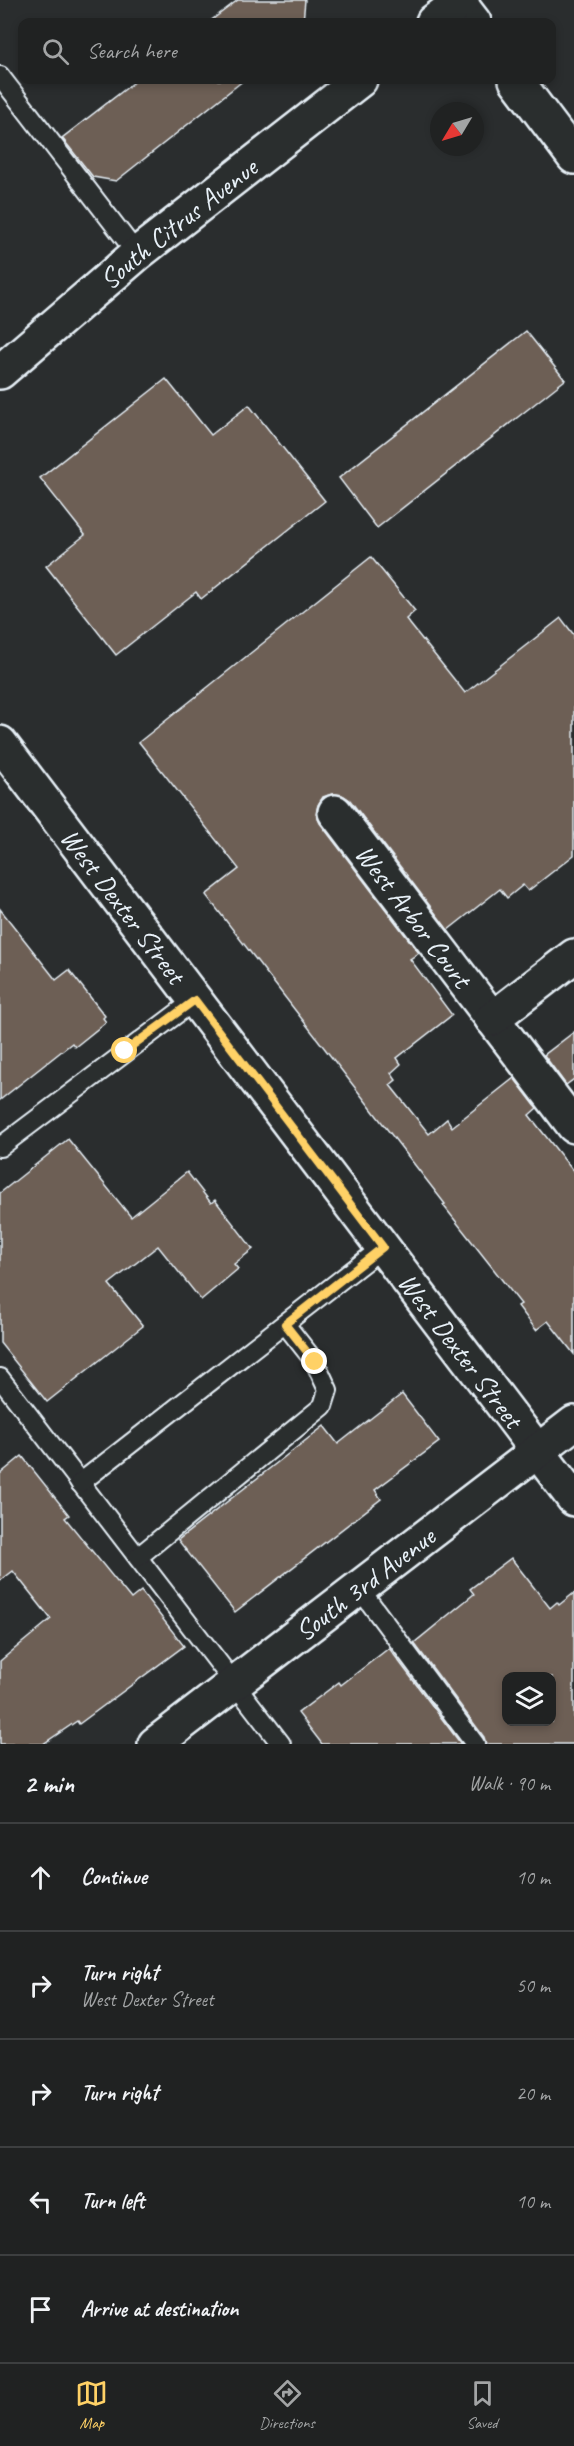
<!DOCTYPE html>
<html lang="en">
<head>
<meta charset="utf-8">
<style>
	:root { --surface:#202222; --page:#282a2a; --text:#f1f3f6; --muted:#a2a4a5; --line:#3d3f40; --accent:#ffd166 }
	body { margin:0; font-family:Caveat,sans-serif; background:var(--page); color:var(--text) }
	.controls { position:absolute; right:18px; bottom:18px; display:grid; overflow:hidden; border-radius:12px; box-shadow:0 3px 9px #0003 }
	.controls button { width:54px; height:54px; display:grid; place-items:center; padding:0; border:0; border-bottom:2px solid var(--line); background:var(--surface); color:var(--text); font:30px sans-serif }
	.compass { position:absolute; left:430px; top:102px; width:54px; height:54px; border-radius:50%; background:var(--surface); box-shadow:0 3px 9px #0003; rotate:232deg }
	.stop { position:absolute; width:18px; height:18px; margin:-14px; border:4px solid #ffd166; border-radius:50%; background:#fff }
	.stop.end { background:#ffd166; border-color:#fff; box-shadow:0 2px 6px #0008 }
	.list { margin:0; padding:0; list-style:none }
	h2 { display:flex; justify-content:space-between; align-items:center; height:78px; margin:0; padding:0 24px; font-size:26px }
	h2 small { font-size:20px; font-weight:400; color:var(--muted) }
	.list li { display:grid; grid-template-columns:39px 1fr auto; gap:18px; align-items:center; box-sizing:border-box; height:108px; padding:0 24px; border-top:2px solid var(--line) }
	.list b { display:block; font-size:22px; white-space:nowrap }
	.list p { margin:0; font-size:20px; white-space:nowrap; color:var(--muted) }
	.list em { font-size:20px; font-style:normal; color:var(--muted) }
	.icon { flex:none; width:33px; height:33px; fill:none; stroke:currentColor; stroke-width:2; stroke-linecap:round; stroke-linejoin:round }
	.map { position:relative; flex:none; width:574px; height:1744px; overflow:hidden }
	.search { position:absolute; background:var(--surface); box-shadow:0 3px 9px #0003; left:18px; right:18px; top:18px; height:66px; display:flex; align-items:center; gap:15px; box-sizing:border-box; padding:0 21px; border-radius:12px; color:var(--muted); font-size:22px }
	.sheet { height:618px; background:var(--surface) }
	nav { display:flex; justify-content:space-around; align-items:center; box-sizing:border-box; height:84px; border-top:2px solid var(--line); background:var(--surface); font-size:16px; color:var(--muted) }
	nav a { display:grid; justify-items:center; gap:3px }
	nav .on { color:var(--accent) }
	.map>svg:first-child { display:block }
	.building { fill:#6d5e54; stroke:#e8f1f8; stroke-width:1.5; fill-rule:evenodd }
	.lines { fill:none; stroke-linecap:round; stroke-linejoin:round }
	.service-casing { stroke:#e8f1f8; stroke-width:22 }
	.minor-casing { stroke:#e8f1f8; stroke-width:38 }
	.tertiary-casing { stroke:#e8f1f8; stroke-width:38 }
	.secondary-casing { stroke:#e8f1f8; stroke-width:38 }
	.service { stroke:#2a2d2e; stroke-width:18 }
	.minor { stroke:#2a2d2e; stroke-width:33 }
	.tertiary { stroke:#2a2d2e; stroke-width:33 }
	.secondary { stroke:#2a2d2e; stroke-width:33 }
	.route { stroke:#ffd166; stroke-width:8 }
	.labels { text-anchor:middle; stroke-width:4.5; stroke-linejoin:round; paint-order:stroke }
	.street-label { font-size:28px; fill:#e8f1f8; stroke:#2a2d2e }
</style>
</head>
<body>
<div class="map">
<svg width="574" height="1744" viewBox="0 0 574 1744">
	<rect width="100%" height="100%" fill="#2a2d2e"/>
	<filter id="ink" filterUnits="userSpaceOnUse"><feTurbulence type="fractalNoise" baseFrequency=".0167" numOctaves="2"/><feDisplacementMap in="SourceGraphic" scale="12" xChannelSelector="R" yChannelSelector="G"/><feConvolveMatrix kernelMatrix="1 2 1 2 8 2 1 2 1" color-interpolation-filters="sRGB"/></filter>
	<g filter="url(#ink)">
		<g class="building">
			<polygon points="238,0 305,0 303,22 209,22"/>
			<polygon points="137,80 244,80 116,181 93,177 62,138"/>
			<polygon points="526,331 565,380 377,528 339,478"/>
			<polygon points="166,379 211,435 249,405 325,501 201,599 196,592 116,655 46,566 85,535 40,478"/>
			<polygon points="371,557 415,611 406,619 465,693 561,618 574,635 574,855 528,891 523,885 507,898 500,889 448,930 350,800 342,795 332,794 323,797 318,805 316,814 320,823 419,953 410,959 452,1015 397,1058 401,1064 391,1073 396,1080 390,1085 429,1134 447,1119 452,1127 514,1078 537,1108 529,1115 574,1172 574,1354 548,1321 536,1330 518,1306 521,1304 443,1205 445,1204 206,895 239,869 139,742"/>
			<polygon points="0,909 56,980 69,970 105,1016 103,1018 106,1022 75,1047 72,1043 0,1100"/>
			<polygon points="574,1032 574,1079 566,1085 544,1055"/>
			<polygon points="68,1139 131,1217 187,1172 211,1203 215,1200 253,1249 234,1264 238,1269 201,1300 158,1246 109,1284 143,1326 47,1402 0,1343 0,1193"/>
			<polygon points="402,1394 439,1442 375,1490 381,1499 235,1612 178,1540 324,1426 338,1444"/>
			<polygon points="22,1456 69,1515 65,1518 131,1599 141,1591 184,1646 79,1724 77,1721 43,1744 0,1744 0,1661 51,1619 13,1571 0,1581 0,1474"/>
			<path d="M511,1558L550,1608L557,1602L559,1605L574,1593V1744H486L484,1737L414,1643L474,1594L470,1589ZM507,1677H552V1722H507Z"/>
			<polygon points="389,1648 461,1744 322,1744 298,1713 339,1682 341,1685"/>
		</g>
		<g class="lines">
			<g class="service-casing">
				<g id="service">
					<polyline points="0,76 137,254"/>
					<polyline points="0,1147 195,1000"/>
					<polyline points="0,1378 281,1744"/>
					<polyline points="80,1483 383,1247"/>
					<polyline points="138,1557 323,1406 328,1390 315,1362 285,1324"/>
					<polyline points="359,1588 475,1744"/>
				</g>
			</g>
			<g class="minor-casing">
				<g id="minor">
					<path id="s1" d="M0,743L574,1499"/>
					<path id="s2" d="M335,812L574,1126"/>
					<polyline points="492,1019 574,956"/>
					<path id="s3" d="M155,1744L574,1423"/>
				</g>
			</g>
			<g class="tertiary-casing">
				<g id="tertiary">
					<polyline points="457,0 474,22"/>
					<polyline points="516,80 574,157"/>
				</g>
			</g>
			<g class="secondary-casing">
				<g id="secondary">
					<polyline points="433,22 462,0"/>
					<path id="s4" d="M0,372L137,254L360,80"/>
				</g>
			</g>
			<use href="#service" class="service"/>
			<use href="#minor" class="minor"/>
			<use href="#tertiary" class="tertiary"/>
			<use href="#secondary" class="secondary"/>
		</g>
	</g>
	<g class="lines" filter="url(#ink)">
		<polyline class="route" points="125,1051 195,1000 383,1247 285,1324 315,1362"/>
	</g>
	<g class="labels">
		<g class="street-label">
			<text dy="10" stroke="none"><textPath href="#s4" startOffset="232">South Citrus Avenue</textPath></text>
			<text dy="10" stroke="none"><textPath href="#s1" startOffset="204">West Dexter Street</textPath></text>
			<text dy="10" stroke="none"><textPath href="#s2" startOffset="130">West Arbor Court</textPath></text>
			<text dy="10" stroke="none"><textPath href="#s1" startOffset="762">West Dexter Street</textPath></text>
			<text dy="10" stroke="none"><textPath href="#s3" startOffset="264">South 3rd Avenue</textPath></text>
		</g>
	</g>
</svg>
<div class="controls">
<button><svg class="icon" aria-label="layers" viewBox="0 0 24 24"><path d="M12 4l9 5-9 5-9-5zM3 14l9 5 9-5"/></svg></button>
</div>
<svg class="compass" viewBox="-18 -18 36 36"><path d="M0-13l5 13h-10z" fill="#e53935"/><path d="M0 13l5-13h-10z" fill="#a2a4a5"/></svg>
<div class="stop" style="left:125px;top:1051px"></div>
<div class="stop end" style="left:315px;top:1362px"></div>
<div class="search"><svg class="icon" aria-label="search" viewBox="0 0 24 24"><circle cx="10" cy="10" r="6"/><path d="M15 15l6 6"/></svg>Search here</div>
</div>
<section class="sheet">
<h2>2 min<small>Walk · 90 m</small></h2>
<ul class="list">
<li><svg class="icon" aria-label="ahead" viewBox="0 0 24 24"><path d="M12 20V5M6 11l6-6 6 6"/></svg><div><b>Continue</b></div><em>10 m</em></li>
<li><svg class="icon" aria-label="right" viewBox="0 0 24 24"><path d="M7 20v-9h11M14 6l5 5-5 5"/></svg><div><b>Turn right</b><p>West Dexter Street</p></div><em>50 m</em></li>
<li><svg class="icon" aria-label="right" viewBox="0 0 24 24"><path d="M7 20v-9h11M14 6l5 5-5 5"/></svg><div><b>Turn right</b></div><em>20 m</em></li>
<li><svg class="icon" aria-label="left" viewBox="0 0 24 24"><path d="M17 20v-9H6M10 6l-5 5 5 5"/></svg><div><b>Turn left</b></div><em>10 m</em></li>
<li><svg class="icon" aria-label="arrive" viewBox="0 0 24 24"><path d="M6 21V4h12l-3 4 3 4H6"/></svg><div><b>Arrive at destination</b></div></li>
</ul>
</section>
<nav>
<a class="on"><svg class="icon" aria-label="map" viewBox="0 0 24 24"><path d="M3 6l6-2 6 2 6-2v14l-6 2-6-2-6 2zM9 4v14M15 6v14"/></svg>Map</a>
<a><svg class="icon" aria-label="directions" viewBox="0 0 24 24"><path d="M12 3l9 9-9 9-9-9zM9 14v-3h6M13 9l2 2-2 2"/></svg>Directions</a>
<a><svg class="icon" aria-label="saved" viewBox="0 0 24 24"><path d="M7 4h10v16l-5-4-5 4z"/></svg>Saved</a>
</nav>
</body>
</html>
